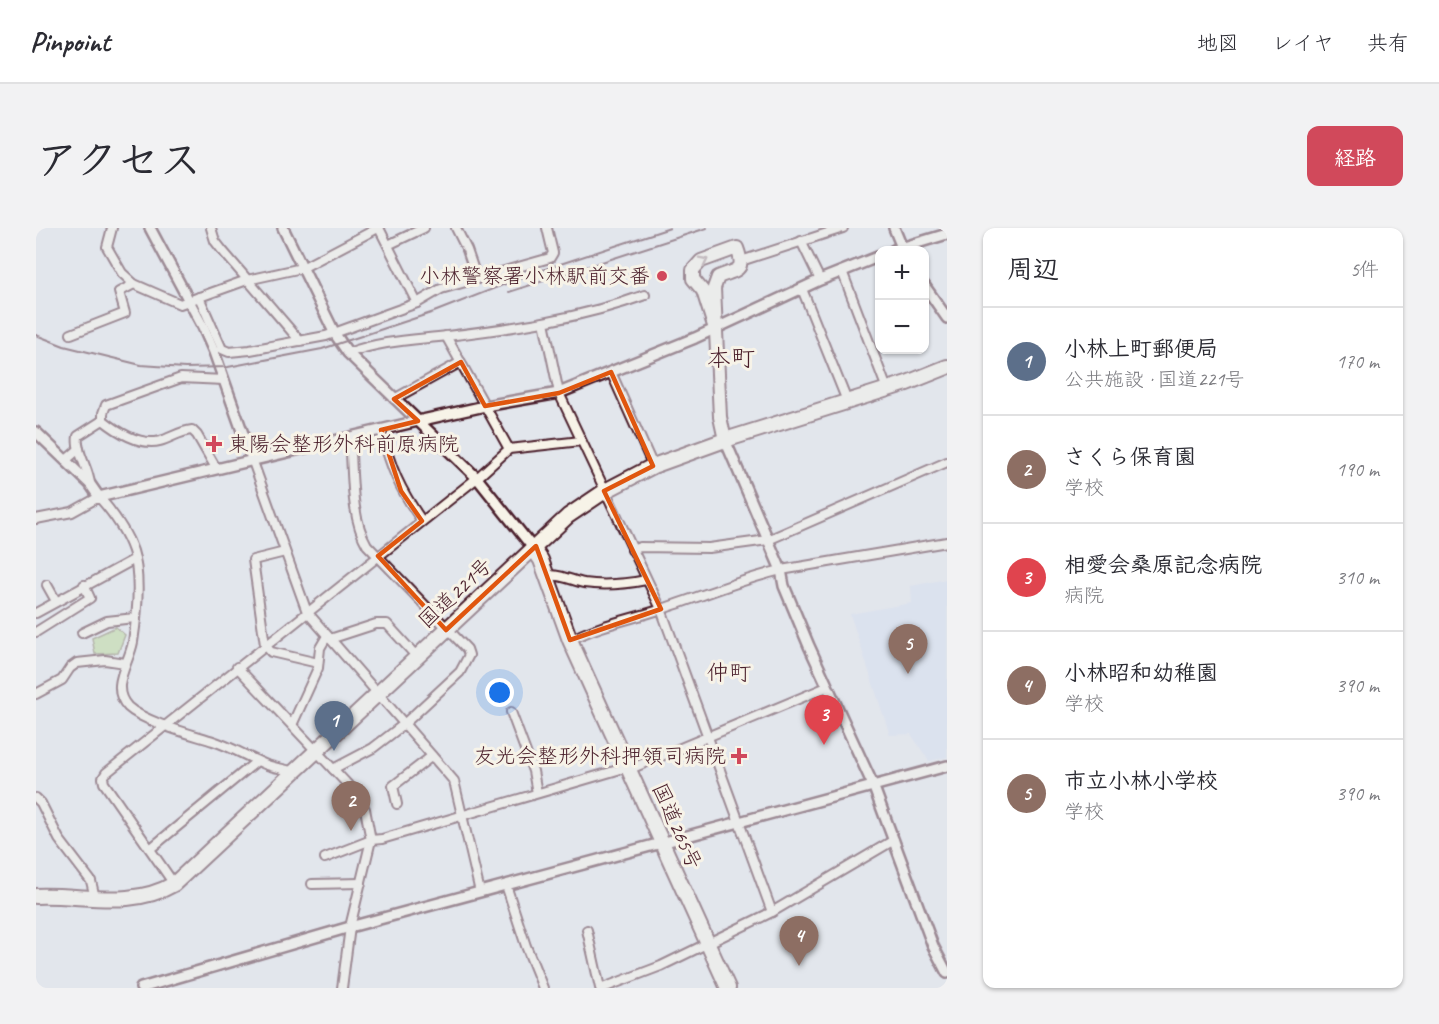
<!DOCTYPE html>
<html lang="ja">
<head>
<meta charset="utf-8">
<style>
	:root { --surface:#fff; --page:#f2f2f3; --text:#2b2b33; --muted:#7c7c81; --line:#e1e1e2; --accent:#d1495b }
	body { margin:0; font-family:Caveat,"Klee One",sans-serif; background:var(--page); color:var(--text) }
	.controls { position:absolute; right:18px; top:18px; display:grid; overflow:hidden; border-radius:12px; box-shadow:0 2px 4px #0004 }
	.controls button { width:54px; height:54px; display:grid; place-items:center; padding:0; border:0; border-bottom:2px solid var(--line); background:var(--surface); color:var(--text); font:30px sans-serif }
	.you { position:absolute; left:464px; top:465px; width:21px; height:21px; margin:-15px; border:4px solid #fff; border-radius:50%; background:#1a73e8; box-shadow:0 0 0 9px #1a73e833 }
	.badge { display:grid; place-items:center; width:39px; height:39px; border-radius:50%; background:var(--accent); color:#fff; font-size:20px; font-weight:700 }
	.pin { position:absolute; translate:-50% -50px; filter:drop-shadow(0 2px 3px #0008) }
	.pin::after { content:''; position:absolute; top:32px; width:21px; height:18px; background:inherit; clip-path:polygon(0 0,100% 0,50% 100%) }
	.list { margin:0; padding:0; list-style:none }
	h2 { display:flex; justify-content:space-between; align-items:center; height:78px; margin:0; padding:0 24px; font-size:26px }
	h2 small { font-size:20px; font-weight:400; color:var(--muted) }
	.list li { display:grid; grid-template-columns:39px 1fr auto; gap:18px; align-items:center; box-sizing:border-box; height:108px; padding:0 24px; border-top:2px solid var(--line) }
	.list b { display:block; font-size:22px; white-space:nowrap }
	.list p { margin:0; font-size:20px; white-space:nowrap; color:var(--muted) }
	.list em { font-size:20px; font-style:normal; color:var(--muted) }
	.map { position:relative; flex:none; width:911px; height:760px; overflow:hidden; border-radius:12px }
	header { display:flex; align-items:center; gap:36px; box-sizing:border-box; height:84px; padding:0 30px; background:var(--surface); border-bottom:2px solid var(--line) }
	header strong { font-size:28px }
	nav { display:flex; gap:33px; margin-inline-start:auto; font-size:21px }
	.intro { display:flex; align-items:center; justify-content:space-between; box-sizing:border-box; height:144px; padding:0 36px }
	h1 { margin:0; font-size:42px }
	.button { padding:15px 27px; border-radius:12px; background:var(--accent); color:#fff; font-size:21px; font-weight:700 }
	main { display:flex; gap:36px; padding:0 36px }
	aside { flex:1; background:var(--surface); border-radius:12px; box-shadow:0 2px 4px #0004 }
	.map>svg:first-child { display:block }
	.built { fill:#d3ddef }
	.green { fill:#b5d791; stroke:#807b5e; stroke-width:1.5 }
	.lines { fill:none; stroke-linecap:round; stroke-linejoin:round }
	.minor-casing { stroke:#4a1f2b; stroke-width:12 }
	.tertiary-casing { stroke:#4a1f2b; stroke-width:14 }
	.primary-casing { stroke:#4a1f2b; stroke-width:16 }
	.trunk-casing { stroke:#4a1f2b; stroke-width:18 }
	.minor { stroke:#f7f3e8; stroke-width:8 }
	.tertiary { stroke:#f7f3e8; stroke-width:9 }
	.primary { stroke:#f7f3e8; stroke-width:12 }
	.trunk { stroke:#f7f3e8; stroke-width:14 }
	.rail { stroke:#4a1f2b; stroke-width:2 }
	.oneway { stroke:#a0898a }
	.marked { fill:none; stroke:#e0560e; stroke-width:4.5; stroke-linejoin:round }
	.poi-dot { fill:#d1495b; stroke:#f7f3e8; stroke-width:2 }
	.labels { text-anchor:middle; stroke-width:6; stroke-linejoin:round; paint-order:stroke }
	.poi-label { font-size:21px; fill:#4a1f2b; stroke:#f7f3e8; text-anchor:end }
	.street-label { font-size:21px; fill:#4a1f2b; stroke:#f7f3e8 }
	.neighbourhood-label { font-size:22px; fill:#4a1f2b; stroke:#f7f3e8 }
	.quarter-label { font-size:24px; fill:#4a1f2b; stroke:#f7f3e8 }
</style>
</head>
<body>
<header>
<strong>Pinpoint</strong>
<nav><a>地図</a><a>レイヤ</a><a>共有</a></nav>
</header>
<div class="intro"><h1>アクセス</h1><a class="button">経路</a></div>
<main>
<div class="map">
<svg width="911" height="760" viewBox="0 0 911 760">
	<rect width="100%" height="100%" fill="#e2e6ec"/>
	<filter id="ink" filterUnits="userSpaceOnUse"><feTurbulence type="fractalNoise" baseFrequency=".0167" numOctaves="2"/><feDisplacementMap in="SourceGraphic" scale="12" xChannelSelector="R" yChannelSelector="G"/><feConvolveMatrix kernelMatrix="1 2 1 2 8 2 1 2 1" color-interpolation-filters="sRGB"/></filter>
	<g filter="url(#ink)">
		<polygon class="built" points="911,351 911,529 893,533 875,506 854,507 814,386 876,375 875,358"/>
		<polygon class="green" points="80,399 89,407 82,425 59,426 56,410"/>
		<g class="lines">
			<g class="minor-casing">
				<g id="minor">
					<polyline points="76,0 71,19 86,45 98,56 144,76 211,52 266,40 342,0"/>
					<polyline points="175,0 179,13 186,22 264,113"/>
					<polyline points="343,0 381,75"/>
					<polyline points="420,0 431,22 441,51"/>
					<polyline points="765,13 784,52"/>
					<polyline points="352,17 388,0"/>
					<polyline points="705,33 807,0"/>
					<polyline points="806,43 851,161"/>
					<polyline points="766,61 811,173"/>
					<polyline points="163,69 186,121 193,124 214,122 290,108 381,75 405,61 514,30 517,25 511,0"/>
					<polyline points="508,94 523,165 625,381 736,684"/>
					<polyline points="35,106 89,85 83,64 98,56"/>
					<polyline points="410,108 473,221"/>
					<path d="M312,125C344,113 377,112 411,108C478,100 546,90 609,67"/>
					<polyline points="575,144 617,238"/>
					<polyline points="358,171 425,134"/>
					<path d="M345,202C355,241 363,260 386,293"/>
					<polyline points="216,231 271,384 418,553 444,664"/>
					<polyline points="30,232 43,221"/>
					<path d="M180,240L161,207L156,202C144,203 135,210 124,213C104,218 82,204 67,192V185L70,177L145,150L188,152"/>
					<path d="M54,256C53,240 39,223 42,208L67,192"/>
					<path d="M0,291L36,284L63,269C77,285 90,302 97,323C105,348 101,388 97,414C93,436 73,459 92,479C108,494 155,506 177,513C196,519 213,530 231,537C240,540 249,541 258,544"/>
					<polyline points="596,322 604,319 673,320 732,312 911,234"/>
					<polyline points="249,324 217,332 229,417 235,424 282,435"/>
					<path d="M511,348C522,345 537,353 548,355C569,358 590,356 610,352"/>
					<polyline points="11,357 20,373"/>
					<polyline points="0,385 99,331"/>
					<polyline points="0,404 54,370 48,357"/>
					<polyline points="46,405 71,393 99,390"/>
					<polyline points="294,411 340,396 351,396 381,429"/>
					<path d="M534,412C563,397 596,391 626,381C666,368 704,352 745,342L911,314"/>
					<polyline points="201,439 315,560 329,581 335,612 314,699 306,760"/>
					<polyline points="0,466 26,452 34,440 41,435 69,432 89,435"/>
					<polyline points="475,484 497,543 501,565"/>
					<polyline points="256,497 282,440 284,420 291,408"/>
					<path d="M297,541L337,520L367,497L424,444L433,427L431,421L331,317C314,288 317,243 314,209"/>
					<polyline points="0,570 5,575 23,611 55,653 59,670"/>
					<polyline points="361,576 357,558 396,528"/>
					<polyline points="114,621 221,533"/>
					<polyline points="289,630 335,612 346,611 585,541 599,539 791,459"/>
					<polyline points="138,656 68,555 67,550 70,545 441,250 473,221 545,213"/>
					<polyline points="276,656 325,655"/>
					<polyline points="470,657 490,718 507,760"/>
					<polyline points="551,702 564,760"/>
					<polyline points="567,760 625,738 736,684 858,612"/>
				</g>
			</g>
			<g class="tertiary-casing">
				<g id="tertiary">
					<polyline points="114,0 167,99 178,124 216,231"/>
					<polyline points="247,0 299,106 312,125 441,250 497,320"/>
					<polyline points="858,0 867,22"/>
					<polyline points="858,22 911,6"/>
					<polyline points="888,57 911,90"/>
					<polyline points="0,204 54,256 63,269 382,193 449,178 523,165 659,110 784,52 844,28"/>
					<polyline points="689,212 745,342 748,358 773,418 837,557 897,718 911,745"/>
					<polyline points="105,760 314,699 911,538"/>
				</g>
			</g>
			<g class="primary-casing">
				<path id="primary" d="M679,101L667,63L657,51V42L665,33L701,20C710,44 701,41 682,49L678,60L684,189L689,212"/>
			</g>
			<g class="trunk-casing">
				<g id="trunk">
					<polyline points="497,320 505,332 534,412 692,760"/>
					<path d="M0,668C47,666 95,681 138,656L532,288L569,263L617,238L689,212L871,155L911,139"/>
				</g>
			</g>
			<use href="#minor" class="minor"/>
			<use href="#tertiary" class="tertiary"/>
			<use href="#primary" class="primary"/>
			<use href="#trunk" class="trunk"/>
			<g class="rail">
				<polyline points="473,64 671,0"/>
				<polyline points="0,107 28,118 105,137 149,140 192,139 286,121 398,84 500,44 634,0"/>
			</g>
		</g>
		<defs><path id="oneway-chevron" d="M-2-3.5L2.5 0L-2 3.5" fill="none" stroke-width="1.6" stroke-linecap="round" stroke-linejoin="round" transform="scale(1.5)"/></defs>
		<use class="oneway" href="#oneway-chevron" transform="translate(668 33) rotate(-27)"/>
	</g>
	<path d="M0 0H911V760H0ZM425,134L449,178L523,165L575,144L617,238L568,263L625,381L534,412L500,318L410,402L342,328L386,293L365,263L345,202L382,193L358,171Z" fill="#e2e6ec" fill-opacity=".55" fill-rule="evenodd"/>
	<path class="marked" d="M425,134L449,178L523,165L575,144L617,238L568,263L625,381L534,412L500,318L410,402L342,328L386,293L365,263L345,202L382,193L358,171Z"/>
	<g class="poi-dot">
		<circle cx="626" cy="48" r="6"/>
		<path d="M175 207h6v6h6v6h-6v6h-6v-6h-6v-6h6z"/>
		<path d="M700 519h6v6h6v6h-6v6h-6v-6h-6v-6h6z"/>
	</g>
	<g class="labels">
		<g class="poi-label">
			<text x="614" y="55">小林警察署小林駅前交番</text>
			<text x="192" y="223" text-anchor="start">東陽会整形外科前原病院</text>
			<text x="690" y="535">友光会整形外科押領司病院</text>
		</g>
		<g class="street-label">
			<text transform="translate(419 365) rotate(-43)" y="7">国道221号</text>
			<text transform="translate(641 598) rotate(66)" y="7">国道265号</text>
		</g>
		<g class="neighbourhood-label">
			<text x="693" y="452">仲町</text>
		</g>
		<g class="quarter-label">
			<text x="695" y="138">本町</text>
		</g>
	</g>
</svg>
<div class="controls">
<button>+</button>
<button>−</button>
</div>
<div class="you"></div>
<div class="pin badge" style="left:298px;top:523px;background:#5c6f8a">1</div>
<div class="pin badge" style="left:315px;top:603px;background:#8d6e63">2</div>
<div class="pin badge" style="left:788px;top:517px;background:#e0444e">3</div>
<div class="pin badge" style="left:763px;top:738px;background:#8d6e63">4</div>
<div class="pin badge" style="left:872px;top:446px;background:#8d6e63">5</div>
</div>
<aside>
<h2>周辺<small>5件</small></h2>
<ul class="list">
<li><span class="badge" style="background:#5c6f8a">1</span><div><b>小林上町郵便局</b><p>公共施設 · 国道221号</p></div><em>170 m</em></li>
<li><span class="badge" style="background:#8d6e63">2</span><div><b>さくら保育園</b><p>学校</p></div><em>190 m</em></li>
<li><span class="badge" style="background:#e0444e">3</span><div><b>相愛会桑原記念病院</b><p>病院</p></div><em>310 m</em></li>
<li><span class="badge" style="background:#8d6e63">4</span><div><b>小林昭和幼稚園</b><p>学校</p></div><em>390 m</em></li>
<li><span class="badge" style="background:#8d6e63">5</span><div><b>市立小林小学校</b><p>学校</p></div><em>390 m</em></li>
</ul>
</aside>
</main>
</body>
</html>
